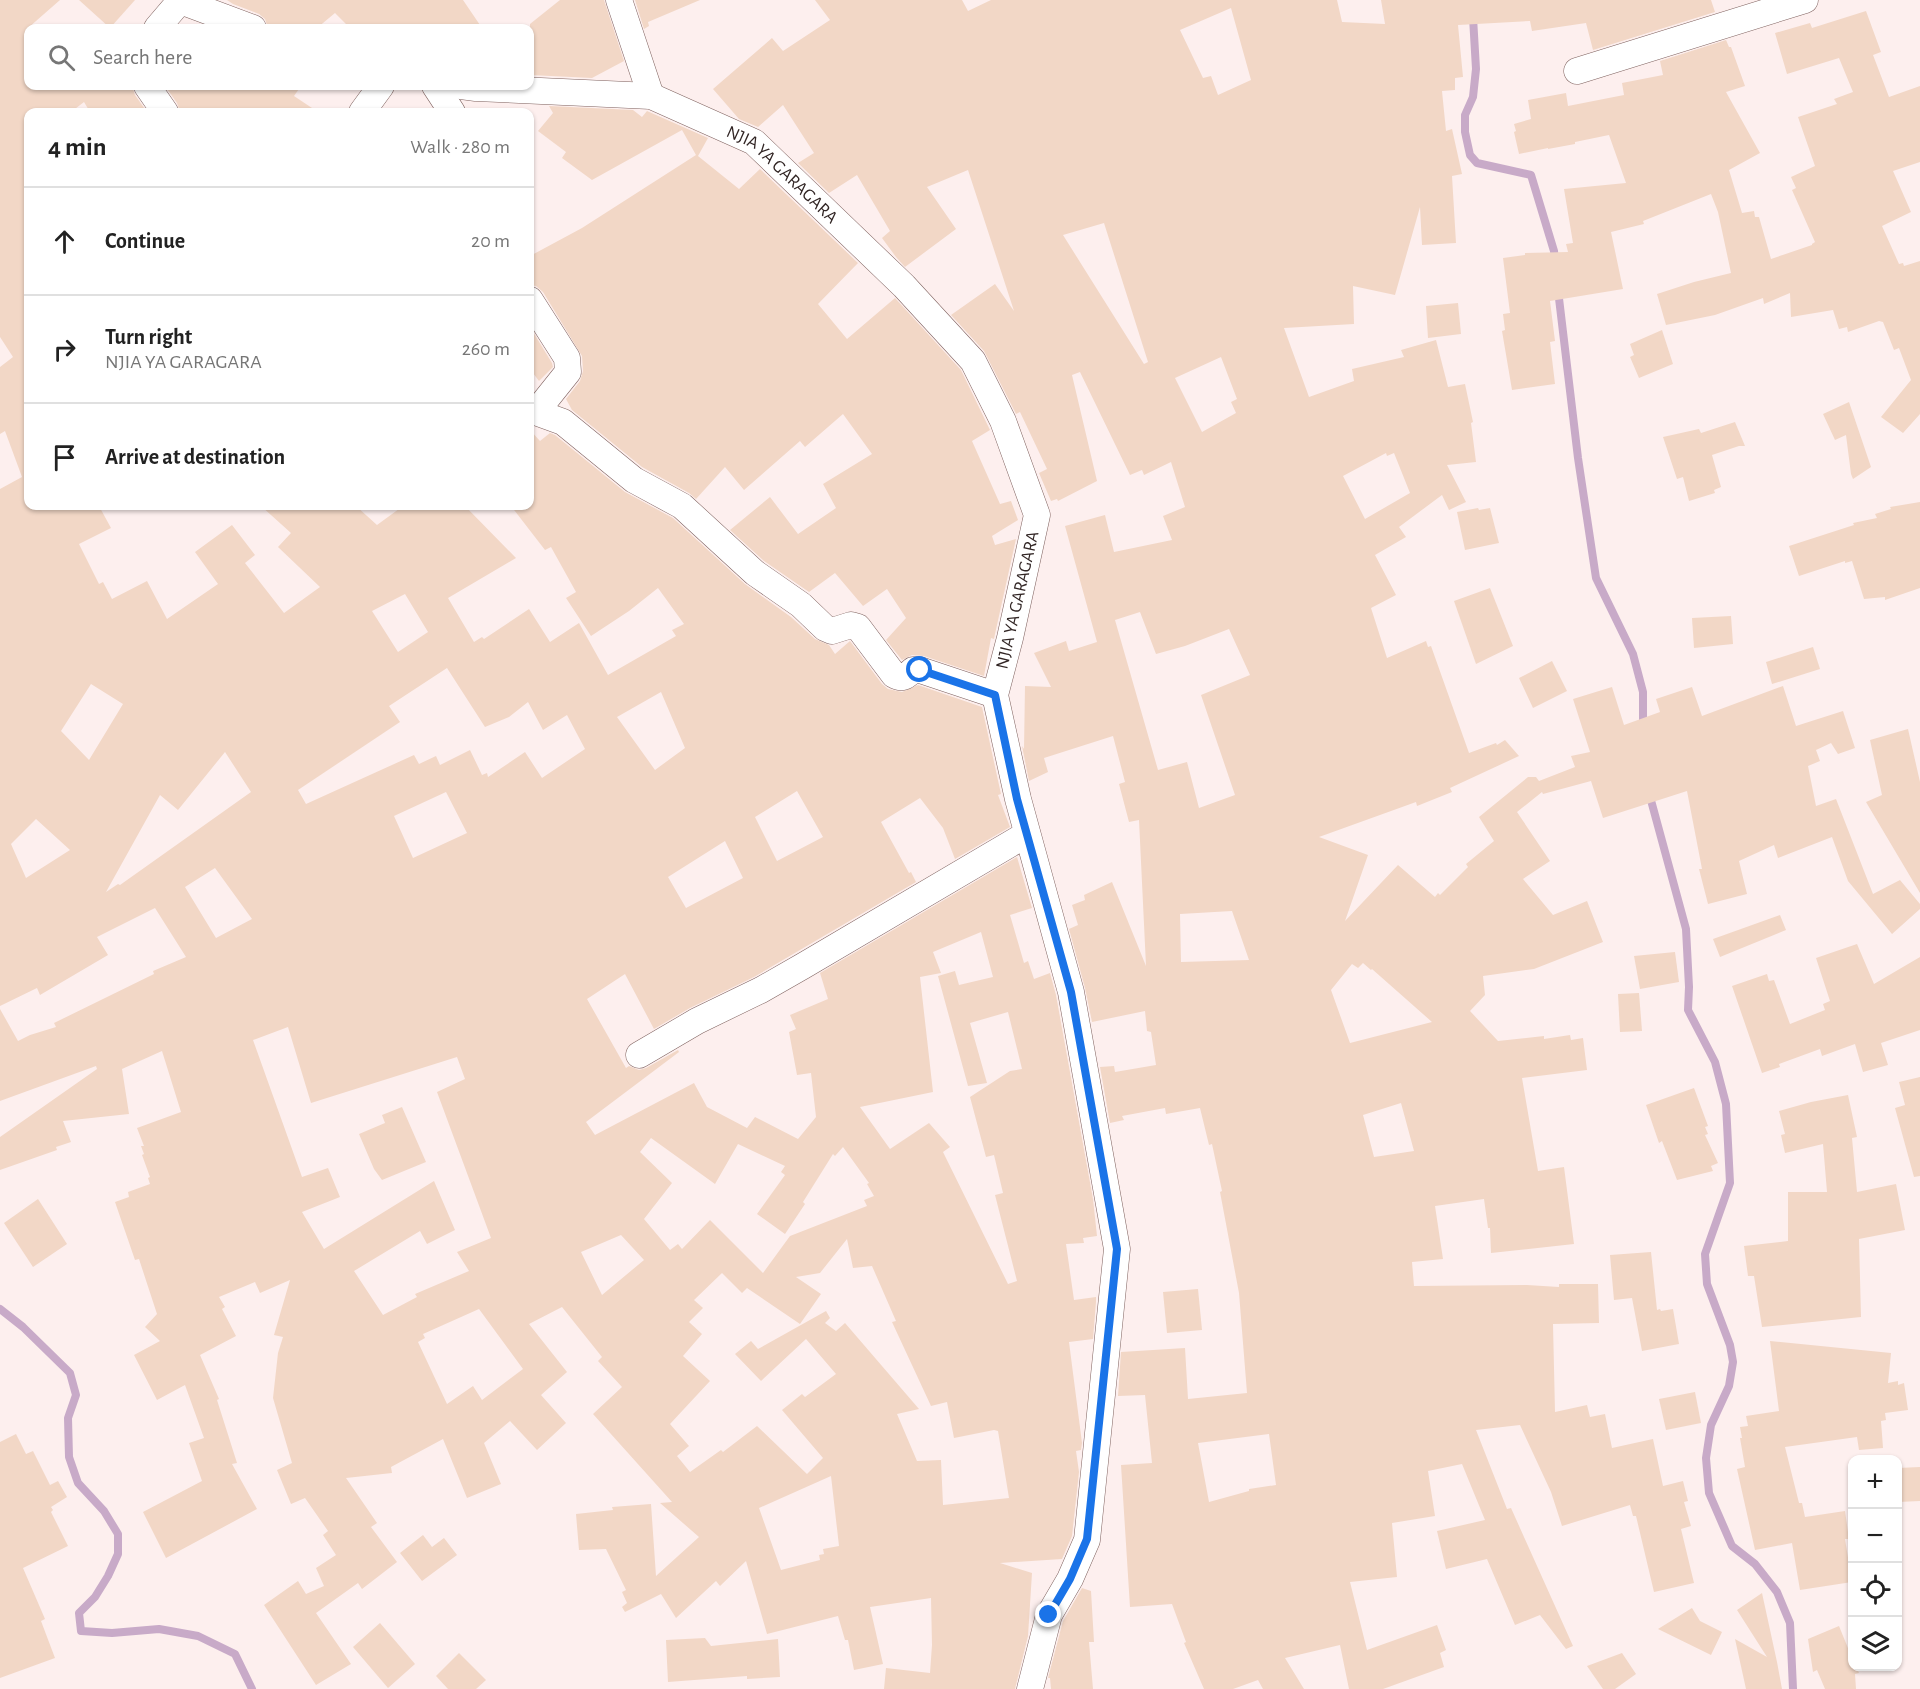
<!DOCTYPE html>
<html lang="en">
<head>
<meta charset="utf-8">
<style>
	:root { --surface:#fff; --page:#f6f6f6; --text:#222; --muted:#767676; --line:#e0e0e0 }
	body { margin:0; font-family:"Alegreya Sans",sans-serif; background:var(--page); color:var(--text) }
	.controls { position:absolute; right:18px; bottom:18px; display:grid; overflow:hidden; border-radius:12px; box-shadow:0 2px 4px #0004 }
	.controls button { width:54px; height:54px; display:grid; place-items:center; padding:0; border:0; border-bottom:2px solid var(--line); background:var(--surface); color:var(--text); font:30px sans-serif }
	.stop { position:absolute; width:18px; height:18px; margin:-14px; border:4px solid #1a73e8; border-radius:50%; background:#fff }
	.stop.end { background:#1a73e8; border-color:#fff; box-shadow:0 2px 6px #0008 }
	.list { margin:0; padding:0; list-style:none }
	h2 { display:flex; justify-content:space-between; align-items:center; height:78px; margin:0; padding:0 24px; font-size:26px }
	h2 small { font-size:20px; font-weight:400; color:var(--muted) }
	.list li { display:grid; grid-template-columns:39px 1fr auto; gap:18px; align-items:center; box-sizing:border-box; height:108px; padding:0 24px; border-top:2px solid var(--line) }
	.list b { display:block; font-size:22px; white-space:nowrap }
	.list p { margin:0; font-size:20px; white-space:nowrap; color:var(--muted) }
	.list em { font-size:20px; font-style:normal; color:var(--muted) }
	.icon { flex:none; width:33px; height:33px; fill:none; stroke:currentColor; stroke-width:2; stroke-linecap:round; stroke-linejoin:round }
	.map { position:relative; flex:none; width:1920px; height:1689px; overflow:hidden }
	.search { position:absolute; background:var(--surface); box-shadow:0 2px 4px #0004; left:24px; top:24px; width:510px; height:66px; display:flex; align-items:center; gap:15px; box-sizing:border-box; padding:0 21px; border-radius:12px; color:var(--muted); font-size:22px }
	.panel { position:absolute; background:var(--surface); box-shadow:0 2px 4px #0004; left:24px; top:108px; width:510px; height:402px; border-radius:12px }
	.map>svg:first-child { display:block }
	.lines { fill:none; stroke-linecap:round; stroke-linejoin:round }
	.stream { stroke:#c8aac8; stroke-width:8 }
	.building { fill:#f2d7c6; fill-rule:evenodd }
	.minor-casing { stroke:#7f625f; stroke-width:27 }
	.minor { stroke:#fff; stroke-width:26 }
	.route { stroke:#1a73e8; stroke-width:8 }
	.labels { text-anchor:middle; stroke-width:4.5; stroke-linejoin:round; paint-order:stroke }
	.street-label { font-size:18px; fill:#312524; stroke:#fff }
</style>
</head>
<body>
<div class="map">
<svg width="1920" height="1689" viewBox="0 0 1920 1689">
	<rect width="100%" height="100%" fill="#fdefee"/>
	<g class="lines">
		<g class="stream">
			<polyline points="1472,0 1476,69 1473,97 1465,115 1465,132 1470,155 1477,163 1531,175 1554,251 1555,260"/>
			<polyline points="1558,290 1578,458 1596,578 1633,654 1643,692 1643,727"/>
			<polyline points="1649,793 1686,929 1689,987 1688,1010 1715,1062 1726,1104 1730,1183 1705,1254 1707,1284 1730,1345 1733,1362 1729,1386 1711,1425 1706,1458 1709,1493 1732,1546 1755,1564 1777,1592 1790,1623 1793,1689"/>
			<polyline points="0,1309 23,1327 70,1373 76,1395 68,1418 69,1457 78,1483 104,1511 118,1534 118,1554 108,1576 95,1597 79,1613 81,1631 112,1633 159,1629 198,1636 235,1654 252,1689"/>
		</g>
	</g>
	<g class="building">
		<path d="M0,0H60L28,28V86H132L135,95L147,112H90L84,102L71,112H28V506H99L111,528L79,544L99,584L103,582L112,599L147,581L167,619L218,584L195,552L232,525L255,555L245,563L284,613L320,587L278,547L291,533L261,506H356L377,525L403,506H465L516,558L448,598L474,642L482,637L484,639L529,609L550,642L579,623L608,675L676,636L672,630L684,624L658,588L629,611L591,636L566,598L576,592L551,547L545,550L511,506H530V430L540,441L550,433L555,435L625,492L673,518L745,584L791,617L815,639L829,645L835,654L850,641L882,684L888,689L902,692L918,685L982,707L1001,794L998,795L1010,827L955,859L943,828L920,798L881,822L909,873L911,872L916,882L754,977L690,1008L654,1029L625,974L587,999L626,1068L629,1066L639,1070L646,1068L678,1050L679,1052L586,1122L595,1135L694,1083L707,1107L747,1128L755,1117L798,1139L816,1117L811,1073L797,1075L789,1032L796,1029L790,1015L828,999L820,973L1017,857L1032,908L1010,915L1024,963L1028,961L1034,979L1050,973L1056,995L1093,1199L1097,1236L1083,1238L1084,1243L1066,1244L1074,1300L1096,1297V1302L1093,1339L1069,1342L1082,1443L1081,1450L1076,1451L1079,1472L1072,1536L1062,1559L1000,1563L1032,1573L1028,1636L1015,1689H884L886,1668L930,1673L932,1645L931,1598L870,1607L883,1664L854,1670L848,1640H845L838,1616L767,1634L746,1561L720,1586L716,1581L676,1618L661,1594L625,1612L622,1607L627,1603L622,1592L626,1590L606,1549L579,1550L576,1514L613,1510L612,1507L651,1504L656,1576L699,1537L660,1503L672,1502L593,1414L622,1387L598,1361L602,1357L562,1307L529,1324L567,1372L541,1395L566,1423L537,1450L510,1421L484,1443L501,1484L467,1498L443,1439L391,1467L392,1473L346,1478L377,1523L371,1527L397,1562L362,1589L358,1583L316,1613L351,1664L316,1685L264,1605L298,1581L306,1594L324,1586L316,1568L336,1555L323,1535L328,1531L305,1498L291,1504L277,1470L292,1463L273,1398L278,1353L283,1337L274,1335L290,1280L260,1293L255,1282L219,1297L225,1307L222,1309L236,1336L200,1355L219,1399L217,1400L237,1463L232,1464L257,1509L166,1558L143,1512L202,1481L189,1443L204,1438L185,1385L157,1400L134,1355L160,1341L145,1327L157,1314L139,1259L135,1260L115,1202L129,1197L128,1192L150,1184L148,1178L150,1177L142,1155L144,1154L141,1146H144L137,1128L181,1112L162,1051L122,1069L129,1114L63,1121L71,1142L56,1147L57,1150L0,1170V1137L97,1069L96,1066L0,1101V1009L18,1041L30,1035L56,1027L54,1023L154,974L153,971L186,957L155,908L97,937L108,955L40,995L37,988L0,1006V489L22,477L5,431L0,434V367L13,357L0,337ZM405,594L428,632L398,652L372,611ZM447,668L485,727L509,717L528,702L543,730L567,715L585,749L542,778L525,752L488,777L487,773L482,775L470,750L440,765L436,756L419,764L414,755L306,804L298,790L400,722L389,706ZM91,684L123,704L89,760L61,731ZM661,692L685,748L655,770L617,717ZM225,752L251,792L120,885L118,884L106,892L160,795L178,810ZM797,791L823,837L777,861L755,817ZM446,792L467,833L413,858L394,816ZM36,819L70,850L26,878L11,844ZM725,841L743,878L686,908L668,877ZM215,868L252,919L216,938L185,887ZM981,932L993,977L959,985L955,971L938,976L968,1086L987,1083L970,1023L1008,1012L1022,1069L1010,1071L970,1097L986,1157L994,1155L1003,1193L995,1195L1017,1281L1008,1284L943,1152L950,1147L929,1123L890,1149L860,1107L933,1092L920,977L941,973L933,952ZM288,1027L311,1103L457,1057L465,1079L437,1092L491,1238L457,1252L469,1271L415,1294L417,1297L383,1315L354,1271L420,1231L427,1244L455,1230L434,1181L324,1249L302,1212L340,1197L328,1168L302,1177L253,1040ZM651,1138L715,1184L738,1144L785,1166L781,1172L785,1175L757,1214L785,1234L805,1204L803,1202L833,1154L835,1156L843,1147L869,1183L867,1184L874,1196L864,1200L867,1206L790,1236L763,1273L710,1220L682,1249L678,1244L670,1250L644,1219L672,1183L640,1152ZM621,1235L644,1260L602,1295L581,1252ZM847,1239L853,1268L872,1266L896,1321L892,1322L931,1406L947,1402L954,1438L994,1430L998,1431L1009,1498L943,1505L941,1460L917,1461L897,1414L919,1409L845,1323L836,1331L825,1323L830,1318L826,1311L758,1349L751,1341L735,1354L761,1381L806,1339L836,1374L805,1397L802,1394L782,1410L823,1458L807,1474L757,1426L723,1452L721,1450L690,1472L677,1456L689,1446L670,1424L710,1381L683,1356L702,1334L689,1322L703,1308L694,1300L722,1273L742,1293L747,1288L800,1324L821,1294L796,1277L820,1273ZM479,1309L523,1369L482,1400L473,1386L447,1404L418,1342L425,1338L423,1334ZM831,1476L839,1546L823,1549L824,1554L819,1555L820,1560L781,1570L759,1508Z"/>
		<polygon points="79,0 135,0 110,28"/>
		<polygon points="227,0 463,0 482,28 350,28 335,13 317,28 268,28 265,19 259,14 233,4"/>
		<polygon points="560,0 604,0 624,61 592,78 530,75 530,24"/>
		<polygon points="635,0 700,0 648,22 649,26 644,29"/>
		<path d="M815,0H962L968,11L991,0H1337L1342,22L1385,24L1381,0H1711L1715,12L1593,50L1586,23L1532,31L1530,21L1458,25L1463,77L1455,78V90L1442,91L1446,131L1452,129L1462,174L1452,176L1456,243L1422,245L1420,207L1395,295L1353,286L1354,324L1284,328L1309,397L1354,381L1352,369L1404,357L1401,350L1436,340L1448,387L1465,384L1473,422L1471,423L1476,462L1447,465L1466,502L1449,510L1442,495L1399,527L1406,537L1375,555L1396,595L1371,608L1387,658L1426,641L1428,647L1431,646L1469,753L1496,743L1497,745L1505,740L1519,756L1450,788L1452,792L1417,806L1416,802L1319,837L1368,855L1345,921L1398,865L1435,897L1438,893L1440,895L1468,867L1466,864L1494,841L1479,817L1528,777H1536L1539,781L1575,767L1571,756L1590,752L1573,699L1612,687L1624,725L1660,712L1656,699L1692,687L1702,716L1783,686L1796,726L1843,711L1855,748L1838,754L1831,743L1816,750L1820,761L1808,766L1816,806L1836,799L1873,894L1900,880L1920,904V909L1892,934L1848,881L1832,837L1778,858L1774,845L1739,861L1747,894L1708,904L1699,869H1702L1687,791L1603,818L1591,781L1543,794L1542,792L1517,812L1550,861L1523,879L1553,915L1587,901L1603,942L1534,969L1483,976L1485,995L1470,1011L1498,1041L1544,1036V1039L1570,1035L1571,1040L1583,1038L1587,1070L1522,1078L1538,1171L1564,1167L1574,1244L1491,1253L1490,1228H1488L1484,1199L1435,1206L1443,1259L1412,1262L1414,1286L1527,1285L1559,1287V1284H1598L1599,1323L1553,1324L1555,1412L1587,1405L1590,1417L1605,1414L1612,1448L1653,1439L1663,1486L1683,1481L1688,1501L1684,1502L1691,1526L1681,1529L1694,1583L1654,1592L1636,1516H1633L1630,1505L1562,1526L1551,1492L1520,1425L1476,1430L1507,1509L1511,1508L1573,1646L1566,1649L1540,1615L1515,1625L1487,1559L1446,1569L1437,1531L1485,1520L1462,1464L1428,1471L1435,1516L1392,1523L1397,1577L1350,1582L1367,1650L1437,1625L1446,1650L1440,1653L1444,1667L1383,1689H1349L1340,1645L1285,1658L1304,1689H1263L1258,1680L1233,1689H1204L1184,1643L1186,1642L1172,1604L1130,1607L1121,1465L1152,1463L1145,1395L1118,1396L1121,1352L1185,1348L1188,1399L1247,1393L1239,1293L1220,1192L1222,1191L1212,1144L1209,1145L1200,1108L1166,1114L1165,1108L1122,1116L1124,1120L1110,1123L1100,1067L1114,1066L1115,1072L1156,1065L1151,1032L1147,1031L1145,1011L1092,1022L1085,988L1069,929L1078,925L1072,905L1085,900L1084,895L1112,882L1146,966L1139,820L1129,822L1119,784L1125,782L1113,736L1044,758L1048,772L1029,781L1022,746L1024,749L1025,686L1051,687L1034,653L1066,641L1069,651L1097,642L1065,526L1105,515L1114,552L1172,540L1163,516L1185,507L1171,462L1144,475L1142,470L1130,475L1080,372L1072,375L1097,481L1058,501L1057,499L1051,501L1039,473L1047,469L1020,412L1016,414L984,351L951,315L995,284L1014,311L968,170L927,187L956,229L905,267L896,257L882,238L890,231L857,175L829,193L798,163L814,153L783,105L758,127L739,119L713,89L772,38L783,51L830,20ZM1231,8L1251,80L1218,95L1211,76L1203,78L1180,30ZM1104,223L1148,362L1144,364L1063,235ZM1221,357L1237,399L1231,402L1236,413L1202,432L1175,378ZM1386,453L1387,456L1394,453L1410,493L1365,519L1343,476ZM1140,612L1156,654L1185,646L1229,629L1250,675L1201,695L1235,795L1199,808L1187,762L1158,770L1115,620ZM1232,911L1249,960L1181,962L1180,914ZM1363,963L1371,970L1372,969L1432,1022L1350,1043L1331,990L1352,964L1358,968ZM1401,1103L1414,1151L1374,1157L1363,1115ZM1269,1434L1276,1485L1249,1489V1491L1209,1502L1198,1443Z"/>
		<polygon points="1866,11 1881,52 1873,55 1889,97 1920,86 1920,162 1893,171 1911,212 1882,226 1899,264 1903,263 1904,266 1920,261 1920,414 1903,433 1881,417 1911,380 1899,348 1894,350 1883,322 1879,321 1848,332 1847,327 1839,329 1833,310 1791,317 1790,293 1764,304 1763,298 1715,315 1666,325 1657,294 1694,282 1731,273 1718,212 1711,194 1643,221 1644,224 1611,232 1623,289 1550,301 1555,341 1550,342 1555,384 1512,390 1502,331 1505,330 1503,314 1510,313 1503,258 1525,255 1525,253 1568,252 1566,244 1573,243 1564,189 1626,183 1609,135 1575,142 1575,144 1548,149 1548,148 1519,154 1514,132 1516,131 1514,124 1531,119 1528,100 1566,93 1568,106 1624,95 1622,83 1663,75 1660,61 1726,40 1729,47 1731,47 1745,86 1726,92 1760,153 1729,170 1742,213 1754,211 1755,217 1759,217 1771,259 1812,245 1812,244 1815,242 1792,190 1796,188 1791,177 1815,166 1798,117 1837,104 1834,99 1853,92 1839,58 1787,74 1775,33 1810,23 1812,28"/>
		<polygon points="165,86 301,86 294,96 318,112 180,112 177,103"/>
		<polygon points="549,106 633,110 642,117 647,111 708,138 698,156 739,189 760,169 858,263 818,304 847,339 895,298 961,370 990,430 972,441 1000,504 1011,501 1018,520 992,536 995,545 1016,539 995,634 994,639 991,638 984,676 924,656 912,655 902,660 886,640 906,618 887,589 863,606 835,573 809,592 764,561 730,530 770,497 798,534 836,508 823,484 872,454 843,414 805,447 800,441 744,490 725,467 696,499 689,493 642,467 572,410 566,399 580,381 583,371 582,356 543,292 536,286 530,285 530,256 582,228 696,155 682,130 592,180 562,158 566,152 538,131 553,113"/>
		<polygon points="1458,303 1461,334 1428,338 1426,306"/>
		<polygon points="530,327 552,363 553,367 539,381 530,369"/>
		<polygon points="1662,330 1673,364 1639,378 1630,357 1634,355 1630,344"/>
		<polygon points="1849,402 1871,467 1853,479 1851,474 1846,435 1835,440 1823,414"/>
		<polygon points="1735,422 1745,446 1739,446 1712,455 1721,487 1714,490 1715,493 1689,501 1683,477 1677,479 1663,437 1699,429 1701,433"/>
		<polygon points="1920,502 1920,588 1885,600 1885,597 1864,599 1852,561 1845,563 1845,561 1799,576 1789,546 1854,525 1853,523 1877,518 1875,514 1891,509 1890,507"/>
		<polygon points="1478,508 1479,510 1490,508 1499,543 1465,550 1457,512"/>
		<polygon points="1490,588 1513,646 1476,664 1454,601"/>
		<polygon points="1731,616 1733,644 1694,648 1692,618"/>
		<polygon points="1813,647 1820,669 1772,684 1766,662"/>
		<polygon points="1552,661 1567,691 1533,708 1519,678"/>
		<polygon points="1908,729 1920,782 1920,893 1866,802 1882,795 1870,740"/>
		<polygon points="1780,915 1786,930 1720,957 1713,939"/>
		<polygon points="1857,944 1874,984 1920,957 1920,1030 1881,1043 1888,1065 1863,1072 1855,1044 1822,1056 1820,1049 1779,1064 1780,1067 1762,1073 1732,986 1767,974 1769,981 1774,980 1790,1024 1825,1010 1823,1004 1830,1001 1816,958"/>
		<polygon points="1675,952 1679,982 1640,989 1634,956"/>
		<polygon points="1639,993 1642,1031 1620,1032 1618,994"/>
		<polygon points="1920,1077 1920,1176 1914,1177 1895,1108 1905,1105 1899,1082"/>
		<polygon points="1694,1088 1708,1126 1705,1127 1708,1134 1705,1135 1718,1163 1711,1166 1713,1171 1677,1180 1662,1141 1659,1143 1646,1105"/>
		<polygon points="1848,1095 1857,1137 1852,1138 1857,1192 1896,1184 1905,1230 1859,1239 1861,1317 1762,1327 1754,1276 1748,1276 1744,1246 1788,1241 1788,1192 1827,1192 1823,1144 1785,1153 1781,1135 1785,1134 1779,1111 1811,1102"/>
		<polygon points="402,1107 426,1162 382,1180 374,1169 359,1134 385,1123 382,1115"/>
		<polygon points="38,1199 67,1244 33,1267 4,1223"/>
		<polygon points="1651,1252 1657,1310 1660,1309 1661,1311 1673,1309 1679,1344 1642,1351 1632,1298 1614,1300 1610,1255"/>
		<polygon points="1198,1289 1202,1330 1167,1333 1163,1292"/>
		<polygon points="1770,1341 1891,1353 1888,1383 1898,1381 1898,1385 1904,1383 1908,1410 1885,1413 1886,1420 1881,1421 1883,1448 1859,1450 1857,1437 1785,1447 1799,1503 1802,1503 1805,1517 1845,1511 1849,1539 1845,1539 1852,1582 1800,1590 1792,1543 1755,1550 1737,1469 1745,1467 1740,1438 1742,1438 1740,1427 1748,1426 1746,1416 1779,1411"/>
		<polygon points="1695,1392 1701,1423 1666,1430 1659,1399"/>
		<polygon points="16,1434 26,1454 33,1451 50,1485 58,1481 67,1497 51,1507 53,1510 51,1512 68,1546 23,1568 45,1619 41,1621 55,1658 0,1678 0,1442"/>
		<polygon points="1920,1467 1920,1501 1898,1502 1898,1468"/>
		<polygon points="423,1535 432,1547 444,1538 457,1555 422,1581 400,1553"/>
		<polygon points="1082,1588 1091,1591 1094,1642 1089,1642 1093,1689 1051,1689 1050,1678 1048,1678 1063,1621"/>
		<polygon points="1762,1593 1777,1662 1782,1689 1746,1689 1735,1639 1767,1657 1737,1610"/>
		<polygon points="1692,1608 1700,1621 1722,1632 1711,1655 1658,1629"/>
		<polygon points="380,1623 415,1664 388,1688 353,1647"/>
		<polygon points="1839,1626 1852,1658 1852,1666 1856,1666 1859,1673 1855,1674 1856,1689 1825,1689 1817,1670 1813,1672 1808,1639"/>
		<polygon points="705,1638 711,1646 778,1639 780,1677 747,1679 747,1676 668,1682 666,1640"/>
		<polygon points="459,1653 486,1680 476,1689 448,1689 436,1676"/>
		<polygon points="1622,1653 1636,1674 1615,1689 1603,1689 1587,1666"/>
	</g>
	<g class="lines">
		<g class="minor-casing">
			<g id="minor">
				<polyline points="178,0 253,28"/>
				<polyline points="619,0 651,96"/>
				<polyline points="157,28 180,1"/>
				<polyline points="1577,71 1805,0"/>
				<polyline points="147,86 165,112"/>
				<polyline points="435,86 452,112"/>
				<path id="s1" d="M461,86L476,88L651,96L754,142L904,286L973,361L1003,421L1037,515L1010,638L995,695L1018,799L1071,992L1117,1249L1087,1540L1070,1579L1049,1615L1030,1689"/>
				<polyline points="362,112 381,86"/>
				<polyline points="530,300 567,358 568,372 536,412"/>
				<path d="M530,410L563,422L634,480L682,506L755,573L801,605L825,628L832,631L851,625L858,627L894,675C903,680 906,676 913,670H920L995,695"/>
				<polyline points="639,1055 697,1021 761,990 803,966 1027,834"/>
			</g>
		</g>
		<use href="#minor" class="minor"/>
	</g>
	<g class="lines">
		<polyline class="route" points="920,670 995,695 1017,799 1071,992 1117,1249 1087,1539 1070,1579 1049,1615"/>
	</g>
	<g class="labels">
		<g class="street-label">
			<text dy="6" stroke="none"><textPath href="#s1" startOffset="345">NJIA YA GARAGARA</textPath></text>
			<text transform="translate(1017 600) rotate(-77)" y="6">NJIA YA GARAGARA</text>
		</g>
	</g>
</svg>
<div class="controls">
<button>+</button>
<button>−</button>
<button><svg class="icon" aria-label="locate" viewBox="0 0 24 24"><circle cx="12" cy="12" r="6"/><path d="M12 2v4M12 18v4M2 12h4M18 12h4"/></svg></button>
<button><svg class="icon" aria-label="layers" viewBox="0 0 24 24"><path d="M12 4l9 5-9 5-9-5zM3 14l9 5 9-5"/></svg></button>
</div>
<div class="stop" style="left:920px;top:670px"></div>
<div class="stop end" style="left:1049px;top:1615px"></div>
<div class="search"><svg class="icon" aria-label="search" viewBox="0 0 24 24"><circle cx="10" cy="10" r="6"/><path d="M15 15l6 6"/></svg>Search here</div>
<section class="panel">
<h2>4 min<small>Walk · 280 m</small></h2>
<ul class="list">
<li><svg class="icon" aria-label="ahead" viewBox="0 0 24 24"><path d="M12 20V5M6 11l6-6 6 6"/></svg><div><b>Continue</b></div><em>20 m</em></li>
<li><svg class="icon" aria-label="right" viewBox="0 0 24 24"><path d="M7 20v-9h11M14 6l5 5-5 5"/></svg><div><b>Turn right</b><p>NJIA YA GARAGARA</p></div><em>260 m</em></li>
<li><svg class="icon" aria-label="arrive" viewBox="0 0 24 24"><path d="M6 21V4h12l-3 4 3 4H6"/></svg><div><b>Arrive at destination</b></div></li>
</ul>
</section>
</div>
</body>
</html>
